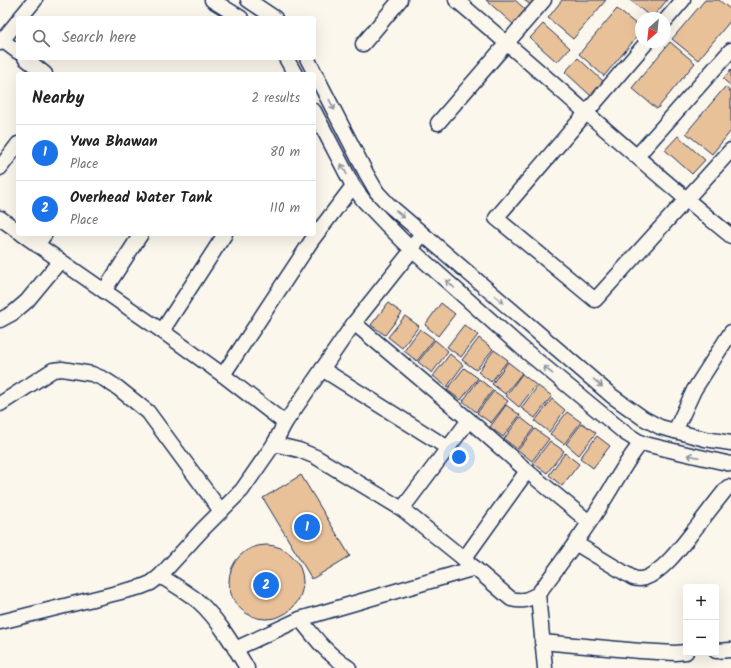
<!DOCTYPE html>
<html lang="en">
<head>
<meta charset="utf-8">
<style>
	:root { --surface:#fff; --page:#f2f2f2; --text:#222; --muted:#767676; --line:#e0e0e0; --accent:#1a73e8 }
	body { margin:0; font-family:Kalam,sans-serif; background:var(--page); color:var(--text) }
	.controls { position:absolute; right:12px; bottom:12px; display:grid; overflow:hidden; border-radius:4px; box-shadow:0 4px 16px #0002 }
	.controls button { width:36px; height:36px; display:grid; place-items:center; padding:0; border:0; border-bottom:1px solid var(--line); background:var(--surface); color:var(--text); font:20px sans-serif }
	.compass { position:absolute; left:635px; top:12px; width:36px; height:36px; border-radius:50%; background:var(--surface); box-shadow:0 4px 16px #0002; rotate:207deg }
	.you { position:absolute; left:459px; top:457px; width:14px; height:14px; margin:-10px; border:3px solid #fff; border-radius:50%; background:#1a73e8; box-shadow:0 0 0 6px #1a73e833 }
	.badge { display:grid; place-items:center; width:26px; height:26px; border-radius:50%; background:var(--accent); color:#fff; font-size:13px; font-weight:700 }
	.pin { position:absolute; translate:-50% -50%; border:2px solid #fff; box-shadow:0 1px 4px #0006 }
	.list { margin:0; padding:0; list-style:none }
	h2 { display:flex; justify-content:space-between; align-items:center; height:52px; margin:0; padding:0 16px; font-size:17px }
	h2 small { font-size:13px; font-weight:400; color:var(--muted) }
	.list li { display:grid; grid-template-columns:26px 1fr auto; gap:12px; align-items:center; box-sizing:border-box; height:56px; padding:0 16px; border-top:1px solid var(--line) }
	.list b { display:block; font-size:15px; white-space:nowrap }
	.list p { margin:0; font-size:13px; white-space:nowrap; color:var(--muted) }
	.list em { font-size:13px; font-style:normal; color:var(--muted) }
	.icon { flex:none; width:22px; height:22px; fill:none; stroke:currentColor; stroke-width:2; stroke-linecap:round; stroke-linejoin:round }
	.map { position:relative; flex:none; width:731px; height:668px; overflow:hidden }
	.search { position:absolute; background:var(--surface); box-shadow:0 4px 16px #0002; left:16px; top:16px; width:300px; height:44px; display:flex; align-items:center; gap:10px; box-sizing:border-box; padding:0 14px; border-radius:4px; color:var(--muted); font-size:15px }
	.panel { position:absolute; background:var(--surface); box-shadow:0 4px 16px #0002; left:16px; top:72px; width:300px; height:164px; border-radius:4px }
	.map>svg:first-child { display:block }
	.building { fill:#e9c199; stroke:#1b2f5e }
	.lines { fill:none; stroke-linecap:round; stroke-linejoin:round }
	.street-casing { stroke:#1b2f5e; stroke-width:17 }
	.street { stroke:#fbf7ec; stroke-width:14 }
	.oneway { stroke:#8b93a5 }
</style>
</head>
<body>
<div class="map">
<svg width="731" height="668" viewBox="0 0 731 668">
	<rect width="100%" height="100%" fill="#fbf7ec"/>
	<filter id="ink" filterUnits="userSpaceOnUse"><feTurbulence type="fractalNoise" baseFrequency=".025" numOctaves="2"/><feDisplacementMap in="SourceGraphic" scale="8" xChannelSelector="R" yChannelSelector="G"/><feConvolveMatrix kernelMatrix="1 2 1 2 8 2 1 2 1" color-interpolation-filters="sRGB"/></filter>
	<g filter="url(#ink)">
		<g class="building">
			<polygon points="486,0 515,0 526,10 513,24"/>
			<polygon points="524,0 537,0 532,6"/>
			<polygon points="562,0 606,0 573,39 548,18"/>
			<polygon points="630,0 667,0 652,18"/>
			<polygon points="705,0 719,0 731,10 731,20 698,60 672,39"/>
			<polygon points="617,9 641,28 641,32 604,76 579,54"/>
			<polygon points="543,24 570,48 557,62 530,38"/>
			<polygon points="670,42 695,63 657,109 632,88"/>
			<polygon points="578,58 604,82 591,96 565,72"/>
			<polygon points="731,70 731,86 723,79"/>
			<polygon points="725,87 731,92 731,131 712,154 686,133"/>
			<polygon points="678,136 705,160 692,174 665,150"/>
			<polygon points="388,303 402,313 385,335 371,325"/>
			<polygon points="441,303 455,314 438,336 425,325"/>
			<polygon points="405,316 419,326 402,348 388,337"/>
			<polygon points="464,325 478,335 461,357 447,347"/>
			<polygon points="420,329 434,339 417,361 404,351"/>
			<polygon points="479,338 493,349 476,370 462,360"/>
			<polygon points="435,340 448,351 432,373 418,362"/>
			<polygon points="494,350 508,360 491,382 478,372"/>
			<polygon points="450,354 463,365 447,387 433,376"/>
			<polygon points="508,362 522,373 505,394 492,384"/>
			<polygon points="464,368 478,378 461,400 447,390"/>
			<polygon points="522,374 536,385 519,407 506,396"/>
			<polygon points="479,379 493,390 476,412 463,401"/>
			<polygon points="538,386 552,396 535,418 521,408"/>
			<polygon points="494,391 508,401 491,423 477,413"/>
			<polygon points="552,399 565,410 549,432 535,421"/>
			<polygon points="506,405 520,415 503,437 490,427"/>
			<polygon points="567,412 581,422 564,444 550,434"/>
			<polygon points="520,417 534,428 517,449 504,439"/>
			<polygon points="582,423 596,433 579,455 566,444"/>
			<polygon points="535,429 549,439 532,461 518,450"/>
			<polygon points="597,436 610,446 593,468 580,458"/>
			<polygon points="550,441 564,451 547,473 533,463"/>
			<polygon points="565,453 579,464 562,486 549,475"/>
			<polygon points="301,475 350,556 312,579 263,498"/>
			<circle cx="266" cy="582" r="37"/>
		</g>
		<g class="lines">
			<g class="street-casing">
				<g id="street">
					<polyline points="212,0 241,18"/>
					<polyline points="248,0 275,18"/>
					<path d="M456,0C548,77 637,160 731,236"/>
					<polyline points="20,18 35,0"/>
					<polyline points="665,21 683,0"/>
					<polyline points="2,40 18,52"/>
					<polyline points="647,42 496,218 595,300 731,150"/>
					<polyline points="0,43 18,21"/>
					<polyline points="363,44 400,0"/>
					<polyline points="25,58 45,74"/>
					<polyline points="286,58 295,74"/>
					<polyline points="307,58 366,173 377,192 389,205 612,396 643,418 660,427 705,439 731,443"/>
					<polyline points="314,111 353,186 364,201 385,223 412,250 522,348 625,433 641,443 674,451 731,464"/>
					<polyline points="438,123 544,0"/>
					<polyline points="637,156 731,50"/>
					<polyline points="0,168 18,144"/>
					<polyline points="0,218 18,231"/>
					<polyline points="22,234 162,331 223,375 285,423"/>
					<polyline points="37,245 45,234"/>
					<polyline points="104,291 141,234"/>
					<polyline points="0,320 13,313 27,301 60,261"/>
					<polyline points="354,323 469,420 527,471 589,522"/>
					<polyline points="162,331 225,234"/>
					<polyline points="322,369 448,448"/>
					<polyline points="223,375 312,240 353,186"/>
					<polyline points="0,404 53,370 62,369 92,374 104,379 118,388 148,412 221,511"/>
					<polyline points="675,431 694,390 731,332"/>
					<path d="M274,444L299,450L316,457L402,509L464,559L511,599C523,602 527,600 538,594C560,564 583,534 602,503C615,483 626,461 641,443"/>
					<polyline points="402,509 469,420"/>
					<path d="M575,543L633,578C637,579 640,580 645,578C665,571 686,540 699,524C709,511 718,499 728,487"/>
					<polyline points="464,559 527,471"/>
					<path d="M160,576C173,584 187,592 199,602C218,619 234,646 247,668"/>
					<polyline points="538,594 545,668"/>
					<path d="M300,619C315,638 327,654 349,668"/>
					<polyline points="0,622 141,587 151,583 160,576 203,529 242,490 274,444 285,423 354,323 412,250 421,233"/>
					<polyline points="542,642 640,651 675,653 686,652"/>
					<polyline points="235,649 300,619 475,568"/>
					<polyline points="716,651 731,650"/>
				</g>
			</g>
			<use href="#street" class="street"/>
		</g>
		<defs><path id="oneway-shaft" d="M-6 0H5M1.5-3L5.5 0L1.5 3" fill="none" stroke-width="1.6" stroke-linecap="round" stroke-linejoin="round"/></defs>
		<g class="oneway">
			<use href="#oneway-shaft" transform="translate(332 105) rotate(63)"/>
			<use href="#oneway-shaft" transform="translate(344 169) rotate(-118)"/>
			<use href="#oneway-shaft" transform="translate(400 214) rotate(41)"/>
			<use href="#oneway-shaft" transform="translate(450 284) rotate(-138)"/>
			<use href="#oneway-shaft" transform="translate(499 299) rotate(41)"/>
			<use href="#oneway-shaft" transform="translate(548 370) rotate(-140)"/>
			<use href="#oneway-shaft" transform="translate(598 383) rotate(41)"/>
			<use href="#oneway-shaft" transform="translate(693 456) rotate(-168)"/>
		</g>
	</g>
</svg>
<div class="controls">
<button>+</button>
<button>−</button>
</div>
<svg class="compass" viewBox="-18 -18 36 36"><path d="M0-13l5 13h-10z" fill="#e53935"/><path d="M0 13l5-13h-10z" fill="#767676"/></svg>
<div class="you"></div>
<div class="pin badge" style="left:307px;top:527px">1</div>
<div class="pin badge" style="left:266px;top:585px">2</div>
<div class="search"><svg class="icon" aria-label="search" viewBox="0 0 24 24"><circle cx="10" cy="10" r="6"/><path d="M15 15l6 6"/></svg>Search here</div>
<section class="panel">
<h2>Nearby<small>2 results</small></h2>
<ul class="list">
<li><span class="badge">1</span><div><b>Yuva Bhawan</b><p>Place</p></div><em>80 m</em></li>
<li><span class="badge">2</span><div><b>Overhead Water Tank</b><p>Place</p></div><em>110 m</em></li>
</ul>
</section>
</div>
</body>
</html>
